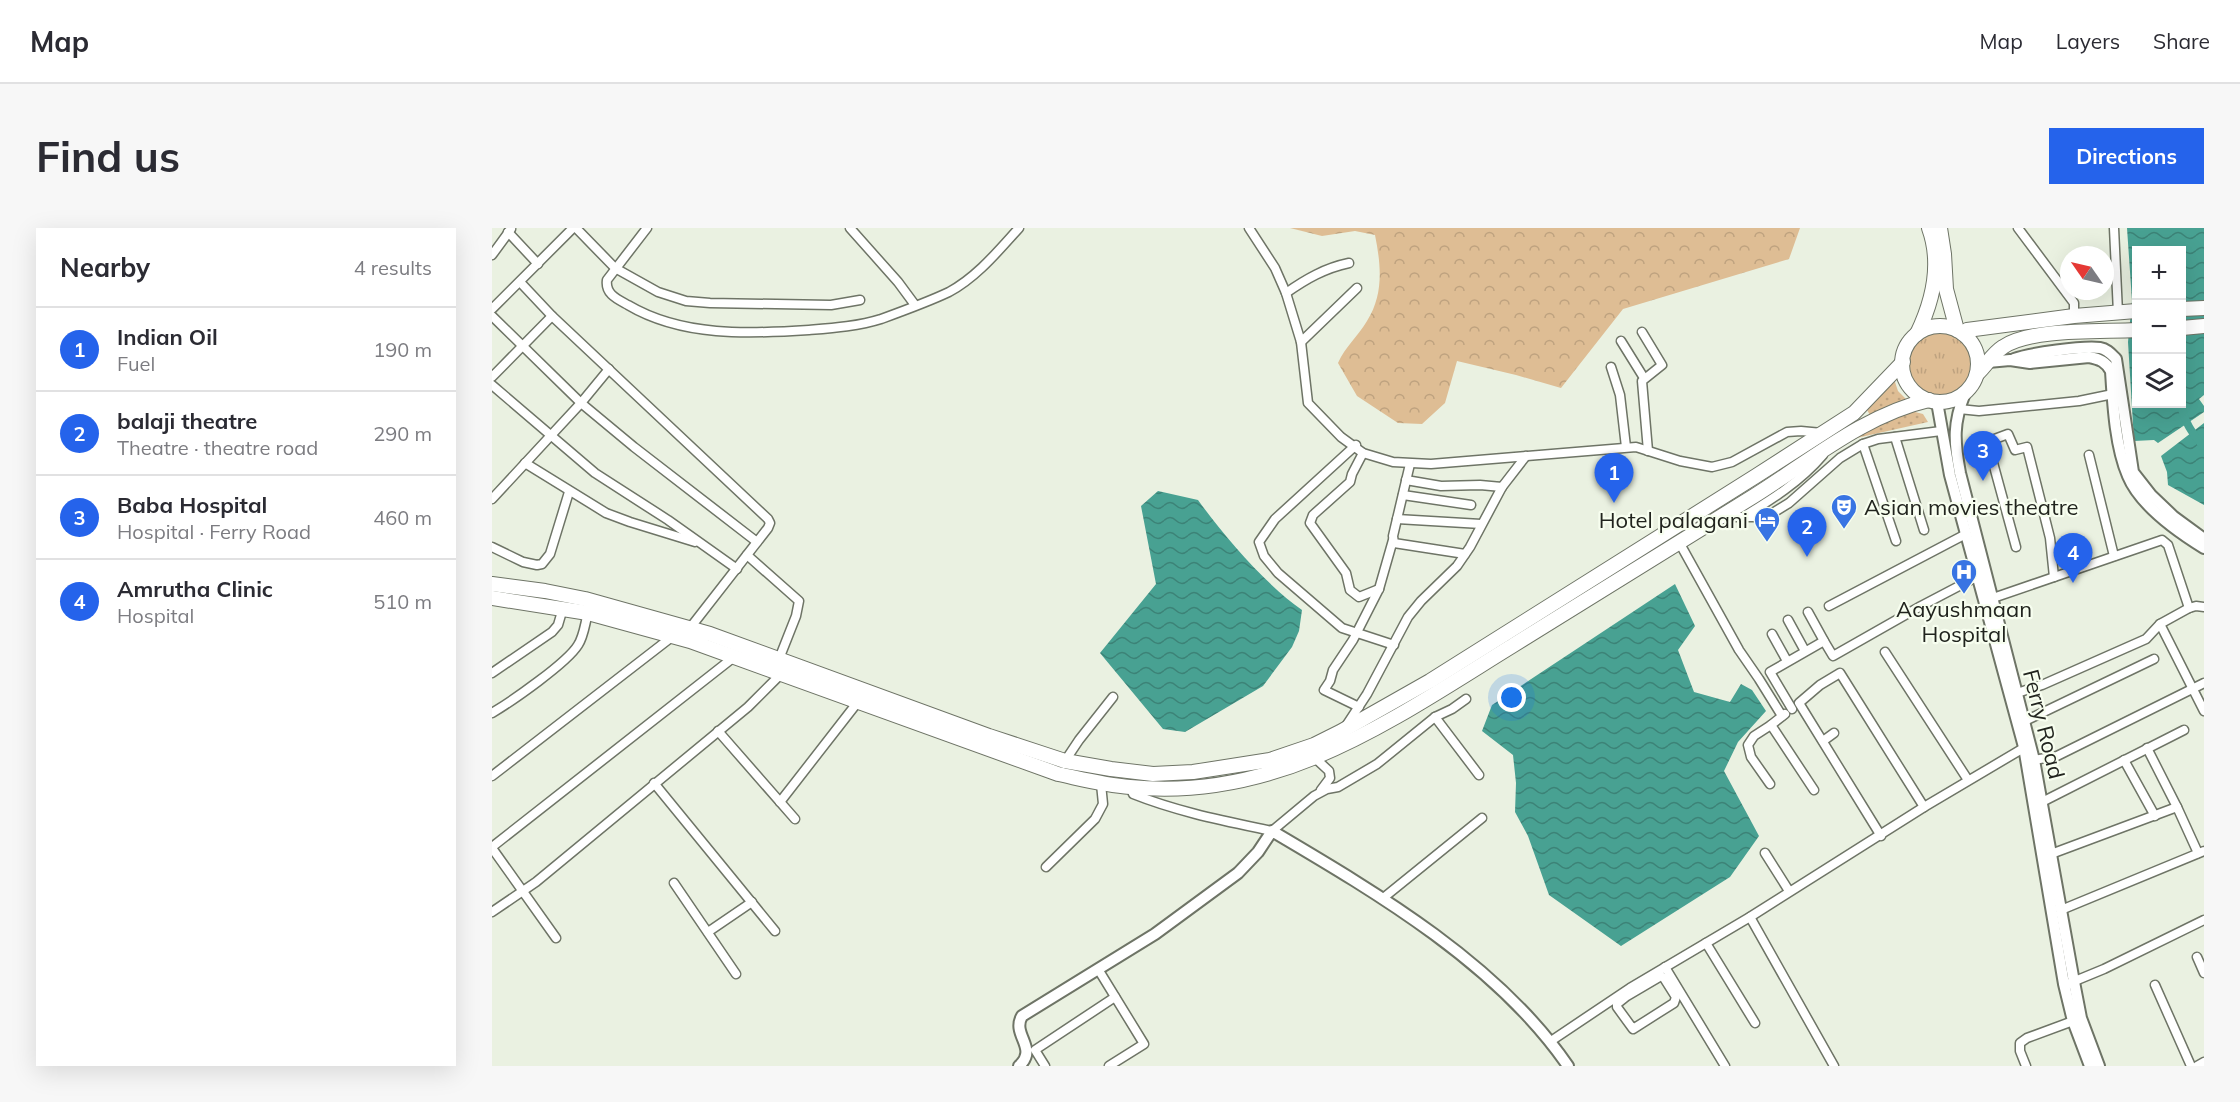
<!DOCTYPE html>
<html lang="en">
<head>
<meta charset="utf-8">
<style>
	:root { --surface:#fff; --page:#f7f7f7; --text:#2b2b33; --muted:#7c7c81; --line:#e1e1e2; --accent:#2563eb }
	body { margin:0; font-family:Mulish,sans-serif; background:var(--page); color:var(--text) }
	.controls { position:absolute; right:18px; top:18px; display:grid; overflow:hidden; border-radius:0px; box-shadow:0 6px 24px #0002 }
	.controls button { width:54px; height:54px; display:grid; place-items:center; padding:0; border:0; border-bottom:2px solid var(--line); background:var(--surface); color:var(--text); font:30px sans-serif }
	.compass { position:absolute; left:1568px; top:18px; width:54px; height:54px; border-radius:50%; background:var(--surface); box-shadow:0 6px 24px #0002; rotate:304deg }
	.you { position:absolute; left:1020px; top:470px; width:21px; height:21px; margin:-15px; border:4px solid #fff; border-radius:50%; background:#1a73e8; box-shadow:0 0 0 9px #1a73e833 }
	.badge { display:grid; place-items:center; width:39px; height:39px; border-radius:50%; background:var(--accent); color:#fff; font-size:20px; font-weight:700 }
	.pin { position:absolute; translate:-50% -50px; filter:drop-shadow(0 2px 3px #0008) }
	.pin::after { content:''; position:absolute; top:32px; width:21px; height:18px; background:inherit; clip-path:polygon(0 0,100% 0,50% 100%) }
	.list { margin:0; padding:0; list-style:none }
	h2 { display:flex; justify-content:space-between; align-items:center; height:78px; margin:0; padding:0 24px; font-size:26px }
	h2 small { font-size:20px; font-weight:400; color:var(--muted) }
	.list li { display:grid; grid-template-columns:39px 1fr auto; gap:18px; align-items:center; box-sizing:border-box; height:84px; padding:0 24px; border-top:2px solid var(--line) }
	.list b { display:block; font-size:22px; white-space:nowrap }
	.list p { margin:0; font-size:20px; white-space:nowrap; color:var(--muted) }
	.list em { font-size:20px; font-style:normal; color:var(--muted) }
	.icon { flex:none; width:33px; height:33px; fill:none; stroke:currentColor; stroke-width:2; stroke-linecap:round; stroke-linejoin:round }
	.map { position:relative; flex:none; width:1712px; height:838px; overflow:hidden; border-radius:0px }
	header { display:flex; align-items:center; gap:36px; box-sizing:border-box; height:84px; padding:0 30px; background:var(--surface); border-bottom:2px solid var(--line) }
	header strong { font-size:28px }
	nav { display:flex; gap:33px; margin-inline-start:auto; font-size:21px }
	.intro { display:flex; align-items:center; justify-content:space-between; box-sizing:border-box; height:144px; padding:0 36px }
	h1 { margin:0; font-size:42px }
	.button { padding:15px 27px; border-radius:0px; background:var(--accent); color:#fff; font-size:21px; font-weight:700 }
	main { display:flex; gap:36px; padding:0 36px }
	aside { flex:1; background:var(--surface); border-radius:0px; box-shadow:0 6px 24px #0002 }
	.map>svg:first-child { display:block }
	.grass { fill:url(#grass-tufts) }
	.forest { fill:url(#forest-crowns) }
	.garden { fill:url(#garden-dots) }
	.water { fill:url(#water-waves); fill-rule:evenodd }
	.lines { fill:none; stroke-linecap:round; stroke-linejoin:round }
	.canal { stroke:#48a192; stroke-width:8 }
	.minor-casing { stroke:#6e7466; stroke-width:11 }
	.tertiary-casing { stroke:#6e7466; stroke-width:14 }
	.trunk-casing { stroke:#6e7466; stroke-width:16 }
	.minor { stroke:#fff; stroke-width:8 }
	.tertiary { stroke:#fff; stroke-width:10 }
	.trunk { stroke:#fff; stroke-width:14 }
	.labels { text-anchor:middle; stroke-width:4.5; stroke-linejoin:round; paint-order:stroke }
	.poi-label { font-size:22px; fill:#21241e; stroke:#f7feef; text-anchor:start }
	.street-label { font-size:22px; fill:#21241e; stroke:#f7feef }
</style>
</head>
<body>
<header>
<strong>Map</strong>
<nav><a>Map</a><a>Layers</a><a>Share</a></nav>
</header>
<div class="intro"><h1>Find us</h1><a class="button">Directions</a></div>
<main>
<aside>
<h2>Nearby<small>4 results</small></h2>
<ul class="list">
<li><span class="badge">1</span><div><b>Indian Oil</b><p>Fuel</p></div><em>190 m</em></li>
<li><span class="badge">2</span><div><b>balaji theatre</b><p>Theatre · theatre road</p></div><em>290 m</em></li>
<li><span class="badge">3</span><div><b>Baba Hospital</b><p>Hospital · Ferry Road</p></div><em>460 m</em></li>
<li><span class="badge">4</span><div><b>Amrutha Clinic</b><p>Hospital</p></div><em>510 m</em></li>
</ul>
</aside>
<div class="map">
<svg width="1712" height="838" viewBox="0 0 1712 838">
	<defs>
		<pattern id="grass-tufts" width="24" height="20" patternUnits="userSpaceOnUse" patternTransform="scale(1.5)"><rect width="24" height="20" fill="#debd94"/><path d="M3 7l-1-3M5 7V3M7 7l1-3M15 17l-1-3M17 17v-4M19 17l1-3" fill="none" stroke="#bea27f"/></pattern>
		<pattern id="forest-crowns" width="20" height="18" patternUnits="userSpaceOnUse" patternTransform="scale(1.5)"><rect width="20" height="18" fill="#debd94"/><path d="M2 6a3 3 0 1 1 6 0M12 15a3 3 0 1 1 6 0" fill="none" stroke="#bea27f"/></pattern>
		<pattern id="garden-dots" width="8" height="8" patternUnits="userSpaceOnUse" patternTransform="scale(1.5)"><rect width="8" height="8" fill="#debd94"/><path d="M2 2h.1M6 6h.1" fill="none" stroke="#bea27f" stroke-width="1.8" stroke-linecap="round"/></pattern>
		<pattern id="water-waves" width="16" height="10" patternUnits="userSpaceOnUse" patternTransform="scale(1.5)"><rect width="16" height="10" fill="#48a192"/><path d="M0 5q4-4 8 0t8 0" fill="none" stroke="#3c8377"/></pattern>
	</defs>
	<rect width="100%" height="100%" fill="#eaf1e1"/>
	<circle class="grass" cx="1448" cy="136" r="33"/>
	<path class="forest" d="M798,0H1308L1297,31L1131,81L1069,160L1024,147L965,133L953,175L930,196L906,195L865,168L846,135C853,119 866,108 875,93C892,66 889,37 883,7L863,3L830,8Z"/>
	<g class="garden">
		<polygon points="1402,151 1406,163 1416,173 1400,176 1378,187 1375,182"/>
		<polygon points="1419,183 1431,186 1436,194 1360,211 1369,204"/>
	</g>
	<g class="water">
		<path d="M1635,0H1712V167L1707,171L1712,178V184L1666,215L1662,212L1642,213L1636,114L1640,73ZM1644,22H1690V176H1644Z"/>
		<polygon points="1712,195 1712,277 1676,257 1675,244 1669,228"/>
		<path d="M666,263L706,272C732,308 774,357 810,382L807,403L800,419L771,458L693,504L671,501L608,425L664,356L649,278Z"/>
		<polygon points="1183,356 1203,398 1186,422 1202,464 1238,474 1249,456 1260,462 1274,483 1246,514 1232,543 1267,608 1238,649 1129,718 1057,667 1036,608 1023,584 1024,555 1021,527 990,503 1000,477"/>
	</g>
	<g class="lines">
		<path class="canal" d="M1689,176C1692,194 1700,205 1712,219"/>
		<g class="minor-casing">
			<g id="minor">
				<polyline points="84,0 123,40 166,64 194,73 218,75 339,77 368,72"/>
				<path d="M155,0L115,52C113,66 125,71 136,77C190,109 257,106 317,102C341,100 367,98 389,91C411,83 436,74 457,64C485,49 506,23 527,0"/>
				<polyline points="358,0 406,54 423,77"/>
				<polyline points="757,0 783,40 794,65 809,114 816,175 849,209 871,225 901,234 939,236 1144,219 1188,233 1220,239 1240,234 1295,204 1309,203 1330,205"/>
				<polyline points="1526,0 1582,75 1582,88"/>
				<polyline points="1622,0 1626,85"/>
				<polyline points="16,4 46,36"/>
				<polyline points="0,27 19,1"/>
				<polyline points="28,54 60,88 276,291 278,295 276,300 198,400"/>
				<path d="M794,65C814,51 833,40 857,35"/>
				<polyline points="0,81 81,0"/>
				<polyline points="0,88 89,175 142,219 265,314"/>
				<polyline points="1150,104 1170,137 1150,153 1156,223"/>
				<polyline points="1129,113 1152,150"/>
				<polyline points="809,114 865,60"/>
				<polyline points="1119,139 1128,167 1134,219"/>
				<polyline points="0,149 60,88"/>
				<polyline points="0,157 103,245 176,292 245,341"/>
				<polyline points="1467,181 1487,183 1587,173 1621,166"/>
				<polyline points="1403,209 1432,302"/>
				<polyline points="1371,216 1404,313"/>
				<polyline points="864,217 783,291 767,314 772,328 786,345 850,400 902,417"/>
				<polyline points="871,225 860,246 858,254 821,287 818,295 854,345 858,362 867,369 887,361"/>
				<polyline points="1597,227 1622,328"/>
				<polyline points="33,235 114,285 138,294 203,314"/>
				<polyline points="918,236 901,308 902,315 973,326"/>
				<polyline points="914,252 949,258 988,257 1010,259"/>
				<polyline points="911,267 979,277"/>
				<polyline points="0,271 89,175 117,141"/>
				<polyline points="1230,289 1274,289 1297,275 1348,230 1371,216 1386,211 1449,203"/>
				<path d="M1249,290C1279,272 1308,254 1331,227"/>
				<polyline points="905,291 989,296"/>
				<polyline points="1187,314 1247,422 1267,451 1290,488"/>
				<polyline points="0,319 31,334 45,337 50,336 58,326 77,264"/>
				<polyline points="1524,319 1497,220 1500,212 1516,206 1523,222 1535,219 1558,310 1562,349"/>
				<polyline points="255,327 307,373 304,388 287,431"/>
				<polyline points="1501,370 1670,312 1676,317 1697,380"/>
				<polyline points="1337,378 1474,306"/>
				<polyline points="1316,384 1332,413"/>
				<polyline points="1296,392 1313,423"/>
				<polyline points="1668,396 1712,483"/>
				<polyline points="1280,406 1295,433"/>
				<polyline points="1393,424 1476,552"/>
				<polyline points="0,445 60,404 66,397 71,380"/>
				<polyline points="1525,465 1550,457 1654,411 1668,396 1697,380 1704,378 1712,379"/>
				<polyline points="867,479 832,462 838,453 841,442 861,412 887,361 901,312"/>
				<polyline points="1300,481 1278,444 1332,413 1341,428 1429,378 1490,346"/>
				<path d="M0,485C20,473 75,435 86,417C92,408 93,395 96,385"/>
				<polyline points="1293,486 1279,497 1322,562"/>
				<polyline points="943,489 987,547"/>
				<polyline points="1533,493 1662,431"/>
				<polyline points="854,498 875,466 916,389 929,373 965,338 978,319 1010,259 1034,228"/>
				<polyline points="226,503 303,591"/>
				<polyline points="1331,513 1342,505"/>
				<polyline points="1655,520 1685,579 1706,625"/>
				<polyline points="823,530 837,543 838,550 829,562"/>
				<polyline points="1542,532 1565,528 1712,455"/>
				<polyline points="1632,532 1663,588"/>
				<polyline points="573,533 587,512 621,469"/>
				<polyline points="0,548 181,408"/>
				<polyline points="162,555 283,703"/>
				<polyline points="1278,556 1259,529 1256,517 1262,508 1279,497"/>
				<path d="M639,559L641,566C686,584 733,593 780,603L822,568L835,561L846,559L885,536L943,489L960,481L974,471"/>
				<polyline points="288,574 365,475"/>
				<polyline points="1550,574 1692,502"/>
				<polyline points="1389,608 1307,475 1328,457 1348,445 1432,579"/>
				<polyline points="0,619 242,429"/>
				<polyline points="0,620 64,710"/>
				<polyline points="1273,625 1297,663"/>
				<polyline points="1559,626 1685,579"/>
				<polyline points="554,639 603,591 611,576 609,556"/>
				<polyline points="182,655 244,746"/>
				<polyline points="890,671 990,590"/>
				<polyline points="1569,682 1712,623"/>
				<polyline points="0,684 44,654 256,479 288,447"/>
				<polyline points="1258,689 1342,838"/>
				<polyline points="216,704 260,674"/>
				<polyline points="1214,715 1263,795"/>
				<polyline points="1705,729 1712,745"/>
				<polyline points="1173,739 1233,838"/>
				<polyline points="606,741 652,816 617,838"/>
				<polyline points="1578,755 1612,741 1712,692"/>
				<polyline points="1663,757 1699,838"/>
				<polyline points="1134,767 1135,768 1125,776 1125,779 1141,801 1182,775 1184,769 1172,750 1169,748 1135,768"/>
				<polyline points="1059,813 1138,760 1258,689 1432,579 1535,518"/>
				<polyline points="553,838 543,822 623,769"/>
				<polyline points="1534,838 1528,823 1528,815 1535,810 1581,793"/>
				<polyline points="1705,838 1712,834"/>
			</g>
		</g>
		<g class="tertiary-casing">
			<g id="tertiary">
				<path d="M1522,131C1539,125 1590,118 1608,120C1615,121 1619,126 1624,131L1641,244L1659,267L1682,289L1712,311"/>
				<path d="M1496,134L1518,132L1538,135L1597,129C1608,131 1614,134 1619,143C1621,175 1623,218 1636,248C1648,277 1686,304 1712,320"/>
				<path d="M1473,165C1461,195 1462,213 1468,245L1542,532L1582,754L1589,790L1607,838"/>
				<polyline points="1445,174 1458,247 1532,519 1572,756 1581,793 1598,838"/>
				<path d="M527,838C547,820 519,807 530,788L663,706L746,645L766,624L780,603C885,665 1006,736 1076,838"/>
			</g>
		</g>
		<g class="trunk-casing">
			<g id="trunk">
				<polyline points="1448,0 1452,26 1454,61 1465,102"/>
				<polyline points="1690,81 1712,80"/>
				<circle cx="1448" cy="136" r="38"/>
				<polyline points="1690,100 1712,98"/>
				<polyline points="1470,105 1475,102 1582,88 1644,83"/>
				<path d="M1425,106C1441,73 1450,36 1437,0"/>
				<path d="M1485,146C1494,138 1500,126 1511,119C1539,100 1609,104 1644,102"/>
				<polyline points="0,356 53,363 93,371 218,406 497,508 573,533 619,541 661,546 701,544 778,532 822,517 848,504 938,453 1264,248 1362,185 1411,134"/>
				<path d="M0,370L96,385L198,413L566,546C590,551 613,557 638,559C787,574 900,492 1020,418C1101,368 1182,318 1262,268C1318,233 1372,187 1437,172"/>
			</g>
		</g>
		<use href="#minor" class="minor"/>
		<use href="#tertiary" class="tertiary"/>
		<use href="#trunk" class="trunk"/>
	</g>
	<defs>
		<g id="theatre-pin" transform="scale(1.35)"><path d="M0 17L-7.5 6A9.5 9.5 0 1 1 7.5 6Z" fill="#3874e3" stroke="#f7feef"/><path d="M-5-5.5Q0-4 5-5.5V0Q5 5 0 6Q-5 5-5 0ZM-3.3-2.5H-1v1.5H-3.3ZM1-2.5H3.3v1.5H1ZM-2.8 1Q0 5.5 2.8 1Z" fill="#fff"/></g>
		<g id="hotel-pin" transform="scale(1.35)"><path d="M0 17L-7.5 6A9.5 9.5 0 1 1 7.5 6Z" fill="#3874e3" stroke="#f7feef"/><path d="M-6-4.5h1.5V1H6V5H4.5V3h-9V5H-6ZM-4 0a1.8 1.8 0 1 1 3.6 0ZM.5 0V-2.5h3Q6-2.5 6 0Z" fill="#fff"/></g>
		<g id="hospital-pin" transform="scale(1.35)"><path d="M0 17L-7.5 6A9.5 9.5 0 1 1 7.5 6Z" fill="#3874e3" stroke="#f7feef"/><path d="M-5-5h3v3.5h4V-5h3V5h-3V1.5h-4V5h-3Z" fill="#fff"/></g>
	</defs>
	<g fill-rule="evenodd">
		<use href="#theatre-pin" x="1352" y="279"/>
		<use href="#hotel-pin" x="1275" y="292"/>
		<use href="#hospital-pin" x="1472" y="344"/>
	</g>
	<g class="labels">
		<g class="poi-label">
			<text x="1372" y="287">Asian movies theatre</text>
			<text x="1256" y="300" text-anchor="end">Hotel palagani</text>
			<text x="1472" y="389" text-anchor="middle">Aayushmaan<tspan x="1472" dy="25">Hospital</tspan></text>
		</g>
		<g class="street-label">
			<text transform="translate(1552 496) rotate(76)" y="8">Ferry Road</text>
		</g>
	</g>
</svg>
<div class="controls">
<button>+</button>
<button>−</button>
<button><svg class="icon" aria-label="layers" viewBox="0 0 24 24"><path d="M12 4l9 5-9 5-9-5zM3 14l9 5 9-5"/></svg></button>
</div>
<svg class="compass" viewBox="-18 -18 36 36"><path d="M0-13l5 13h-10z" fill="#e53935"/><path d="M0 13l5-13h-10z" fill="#7c7c81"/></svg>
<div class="you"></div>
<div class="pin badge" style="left:1122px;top:275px">1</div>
<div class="pin badge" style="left:1315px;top:329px">2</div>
<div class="pin badge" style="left:1491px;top:253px">3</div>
<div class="pin badge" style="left:1581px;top:355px">4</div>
</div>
</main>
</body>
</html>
